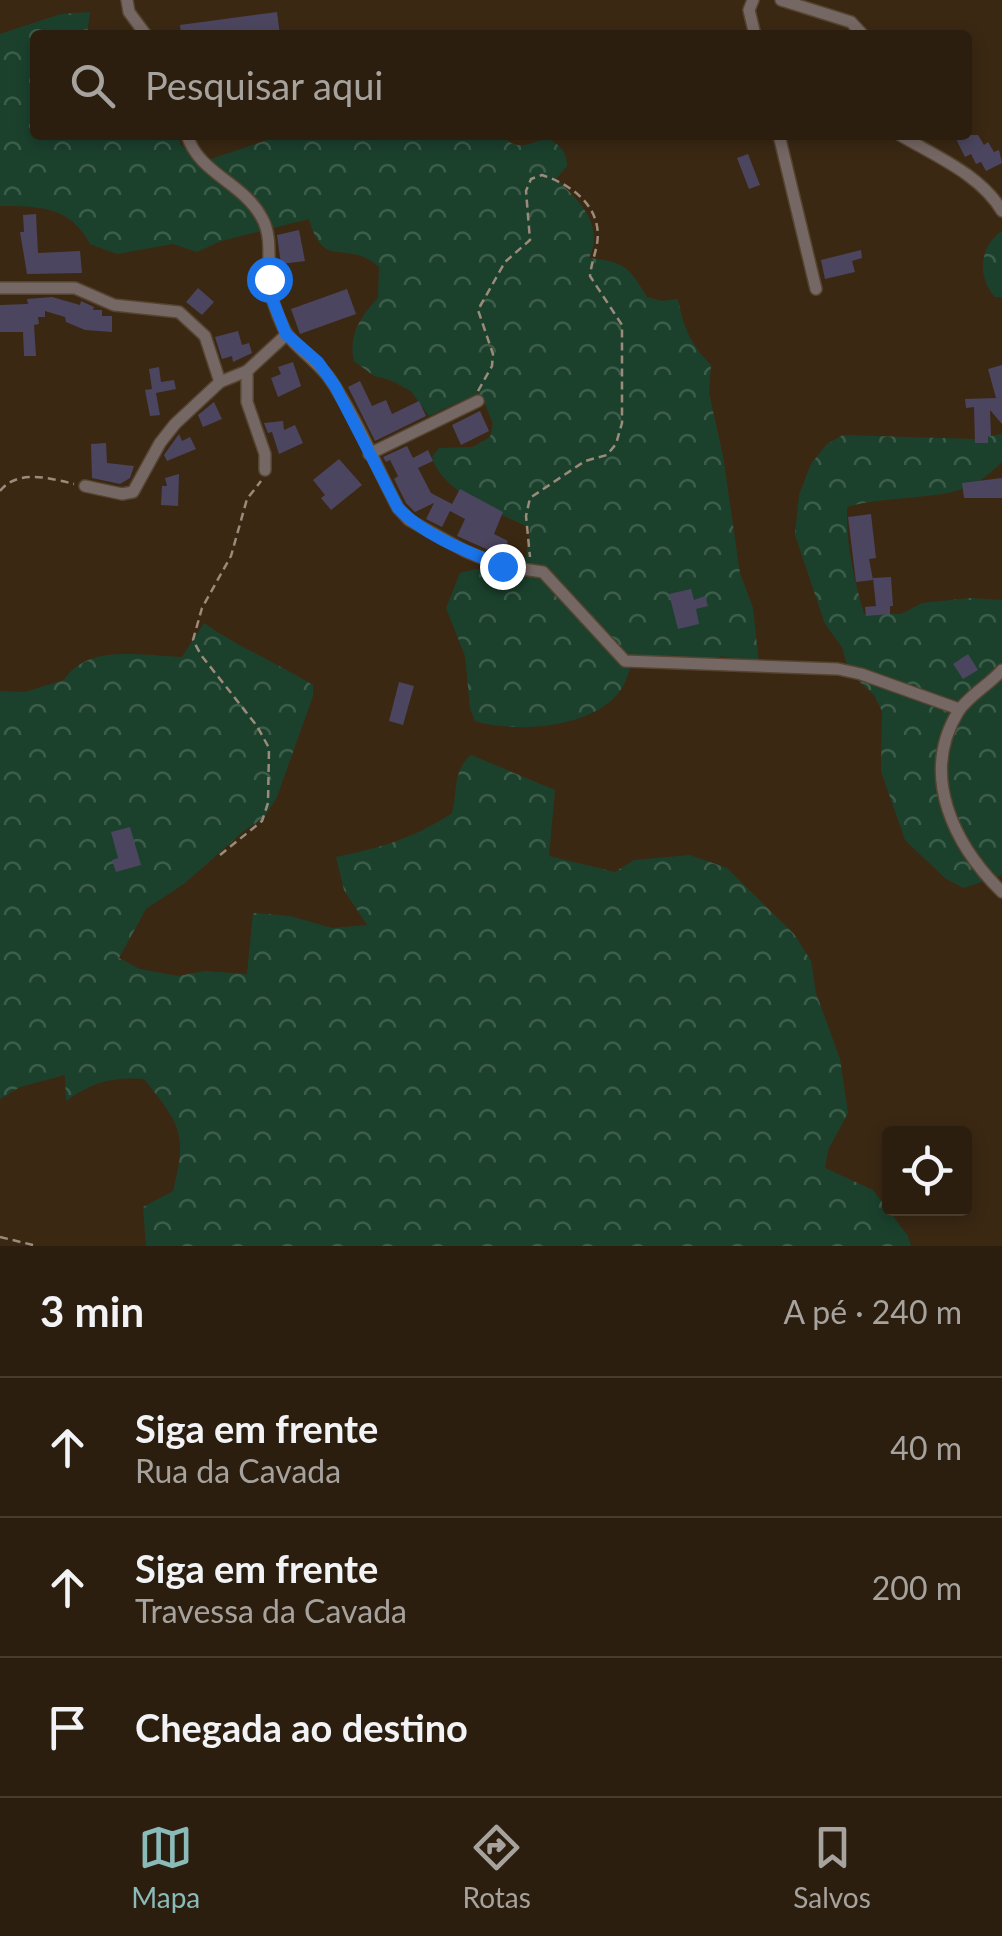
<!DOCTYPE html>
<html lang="pt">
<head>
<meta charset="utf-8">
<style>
	:root { --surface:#2c1e0e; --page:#382b1c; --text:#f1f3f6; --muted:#a6a29e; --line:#483c2e; --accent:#8bbbb9 }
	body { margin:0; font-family:Lato,sans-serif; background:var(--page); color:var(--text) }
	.controls { position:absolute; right:30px; bottom:30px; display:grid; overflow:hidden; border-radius:10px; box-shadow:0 5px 15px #0003 }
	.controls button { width:90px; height:90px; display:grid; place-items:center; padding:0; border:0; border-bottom:2px solid var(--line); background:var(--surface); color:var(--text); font:50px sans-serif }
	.stop { position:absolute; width:30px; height:30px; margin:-22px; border:8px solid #1a73e8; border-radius:50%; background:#fff }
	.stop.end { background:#1a73e8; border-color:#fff; box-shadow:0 2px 10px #0008 }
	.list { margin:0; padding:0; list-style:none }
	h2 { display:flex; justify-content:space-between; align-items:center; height:130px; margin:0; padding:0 40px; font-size:42px }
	h2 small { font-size:32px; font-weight:400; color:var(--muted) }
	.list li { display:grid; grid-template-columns:65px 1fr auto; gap:30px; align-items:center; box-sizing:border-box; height:140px; padding:0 40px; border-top:2px solid var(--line) }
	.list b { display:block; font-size:38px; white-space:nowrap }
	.list p { margin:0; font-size:32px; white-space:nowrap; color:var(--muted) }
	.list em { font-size:32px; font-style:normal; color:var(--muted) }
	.icon { flex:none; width:55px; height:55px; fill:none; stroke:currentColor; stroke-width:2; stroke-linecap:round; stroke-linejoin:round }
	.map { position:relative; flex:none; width:1002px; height:1246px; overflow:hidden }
	.search { position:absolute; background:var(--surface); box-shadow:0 5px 15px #0003; left:30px; right:30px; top:30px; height:110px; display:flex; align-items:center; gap:25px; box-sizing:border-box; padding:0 35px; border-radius:10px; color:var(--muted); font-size:38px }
	.sheet { height:550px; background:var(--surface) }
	nav { display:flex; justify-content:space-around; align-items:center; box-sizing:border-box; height:140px; border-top:2px solid var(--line); background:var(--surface); font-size:28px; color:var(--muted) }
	nav a { display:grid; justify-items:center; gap:5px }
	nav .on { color:var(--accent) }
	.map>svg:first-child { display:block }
	.forest { fill:url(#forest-crowns) }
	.building { fill:#4c455f }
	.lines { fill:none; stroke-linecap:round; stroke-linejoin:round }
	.street-casing { stroke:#554430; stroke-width:14 }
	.path { stroke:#9a8b7a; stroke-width:2.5; stroke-dasharray:8 5; stroke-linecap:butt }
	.street { stroke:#756764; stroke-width:11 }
	.route { stroke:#1a73e8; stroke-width:12 }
</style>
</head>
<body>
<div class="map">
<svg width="1002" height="1246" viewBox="0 0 1002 1246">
	<defs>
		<pattern id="forest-crowns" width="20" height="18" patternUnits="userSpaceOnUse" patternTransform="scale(2.5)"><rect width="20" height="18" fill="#1b412d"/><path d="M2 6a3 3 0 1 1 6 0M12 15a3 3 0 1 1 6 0" fill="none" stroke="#3d5d4b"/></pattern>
	</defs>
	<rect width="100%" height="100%" fill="#3a2813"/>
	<g class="forest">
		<path d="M90,12L87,35H35V135H179L180,144L191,154L208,160L282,135H502C515,152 530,144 547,138C560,145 567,151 567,166L556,179C579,200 605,225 589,258C625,262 629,267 647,297L662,301L678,299C683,327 691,345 711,365L709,393L723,456L740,573L753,608L759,664L722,656L703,662L631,666C628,673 626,682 622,688C597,728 516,734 475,721L470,708L465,656L446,608L460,573L476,569L519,570L525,564L530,528C498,512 443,494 432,457L439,448L473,447L490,437L493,424L485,404L461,401L429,416L411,391L390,380L374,376L354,361C348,336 360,317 378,298L379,267C346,237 324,273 309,219L221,241L197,252L173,244L117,254L90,244C71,206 38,206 0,206V34L61,14Z"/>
		<path d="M1002,231V297H995C977,277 979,246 1002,231Z"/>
		<path d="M1002,434V462C994,469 985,478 976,483C946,501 885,495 847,507C846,545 854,578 864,614H901L922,603L971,598L1002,600V875L964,888L946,879L905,840L881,771L882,711L874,695L849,672L842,647L825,624L795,535L799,495L811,464L827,444L843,435L974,439Z"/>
		<path d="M204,623C238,647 277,663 313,685V696L277,797L264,818L245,830L185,883L146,909L119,958L140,969L178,976L205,971L247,974L253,913L290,916L332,928L367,925L344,890L336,857C380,848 415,838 452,813C458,790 452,772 471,755L555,790L549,856L615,872L634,860L690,855L727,868L794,934L811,961L816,993L840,1059L848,1113L828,1150L825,1168L873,1190L908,1236L911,1246H146L143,1207L173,1191C188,1133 180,1124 144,1079C111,1077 93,1082 66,1101L65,1075L20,1087L0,1099V691L25,692L64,680C88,643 142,656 182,657Z"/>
	</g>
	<g class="building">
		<polygon points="277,12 280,35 181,35 180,25"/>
		<polygon points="954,135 978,135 984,145 988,142 994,152 999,150 1002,163 986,171 981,162 976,164 971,154 965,157"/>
		<polygon points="748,154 760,185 749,189 737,158"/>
		<polygon points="36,214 38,253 80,251 82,273 27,274 20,232 24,232 23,215"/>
		<polygon points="299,230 305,261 281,264 277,235"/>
		<polygon points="861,250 862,258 852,261 855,272 825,279 821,260"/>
		<polygon points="198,288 214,302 202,315 186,302"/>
		<polygon points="347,289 356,314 300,334 291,309"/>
		<polygon points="52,297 80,305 81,301 94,307 93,310 102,310 102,316 112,316 112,332 85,330 66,322 65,317 45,311 45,317 38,317 39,324 34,325 36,356 24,356 23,332 0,332 0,305 28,304 27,299"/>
		<polygon points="238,331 242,345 249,343 252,353 233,362 232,356 222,359 215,337"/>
		<polygon points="293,362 301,386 278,397 271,378 281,374 278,367"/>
		<polygon points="1002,365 1002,424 990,410 991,436 988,436 988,443 975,443 974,407 966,408 965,399 996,398 988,369"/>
		<polygon points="159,367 161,382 174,380 176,389 156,393 160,415 150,416 145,390 152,389 149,369"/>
		<polygon points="360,381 372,406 386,400 392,414 419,401 426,416 375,441 348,387"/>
		<polygon points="214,402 222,419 203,427 198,415"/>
		<polygon points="480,411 489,431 461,445 452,425"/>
		<polygon points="283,421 284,430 295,425 303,443 279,454 272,432 268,433 264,423"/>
		<polygon points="179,434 182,441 190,437 196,449 167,461 164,455"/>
		<polygon points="106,443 107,463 134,466 130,478 120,484 92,478 91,444"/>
		<polygon points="407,446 413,458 428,450 433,461 418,468 431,493 452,504 460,489 503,512 494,534 508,541 502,556 457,536 465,519 450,511 442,527 426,519 434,503 415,512 406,503 394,479 398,476 390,460 386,462 383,457"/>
		<polygon points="339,459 362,485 331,510 321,498 325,495 313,480"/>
		<polygon points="179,474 178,506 161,505 162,486 167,486 165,478"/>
		<polygon points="1002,478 1002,498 964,498 962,483"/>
		<polygon points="871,514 876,558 869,559 873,580 856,582 848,517"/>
		<polygon points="891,577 893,606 890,606 890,614 866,616 865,607 876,606 873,578"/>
		<polygon points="691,589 694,600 705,596 708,606 696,609 699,624 678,629 669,594"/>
		<polygon points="968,654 978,670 963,679 953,664"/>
		<polygon points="399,682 414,686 403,725 389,721"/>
		<polygon points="130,827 141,865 116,872 112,860 118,858 111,832"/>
	</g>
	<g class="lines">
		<g class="street-casing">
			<g id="street">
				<polyline points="127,0 129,12 146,35"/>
				<polyline points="753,0 749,10 755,35"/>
				<polyline points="781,0 851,22 863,35"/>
				<path d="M187,135C199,174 243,182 262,218C272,236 268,257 269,278C270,296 276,313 284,329C290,343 318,362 330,379C357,419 376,466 398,508L409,520L465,551L502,566L543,572L625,661L838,669L861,674L959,709"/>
				<polyline points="779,135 816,289"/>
				<path d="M900,135C935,156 981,175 1002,211"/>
				<polyline points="0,288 75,288 114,305 179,312 205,336 220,382"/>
				<polyline points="247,371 247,402 265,454 265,470"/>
				<polyline points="369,454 478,401"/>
				<polyline points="85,486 122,494 133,492 160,443 175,424 220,382 247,371 286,335"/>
				<path d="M1002,670C989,685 968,696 958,712C919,776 955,846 1002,892"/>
			</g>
		</g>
		<g class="path">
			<path d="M478,391L492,366L493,354L478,310L505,262L530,240L526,191L531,179L542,175C573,185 603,208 597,244C595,255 591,265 590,276L622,325V423L616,444L607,455L585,461L530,498L526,516L530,557"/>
			<path d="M0,491C17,469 50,478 74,484"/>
			<polyline points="220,855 262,821 268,803 269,748 257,726 201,655 193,640 202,608 231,556 247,499 261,481"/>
			<polyline points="0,1237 37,1246"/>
		</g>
		<use href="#street" class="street"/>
	</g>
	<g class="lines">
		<path class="route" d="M269,279L271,296L286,334L318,362L335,386L398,508C425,536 466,551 502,566"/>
	</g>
</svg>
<div class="controls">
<button><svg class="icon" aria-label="locate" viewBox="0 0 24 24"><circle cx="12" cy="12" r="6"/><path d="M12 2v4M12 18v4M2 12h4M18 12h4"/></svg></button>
</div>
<div class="stop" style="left:269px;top:279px"></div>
<div class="stop end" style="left:502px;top:566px"></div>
<div class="search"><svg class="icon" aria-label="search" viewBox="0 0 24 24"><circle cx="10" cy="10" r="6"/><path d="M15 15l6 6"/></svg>Pesquisar aqui</div>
</div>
<section class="sheet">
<h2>3 min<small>A pé · 240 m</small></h2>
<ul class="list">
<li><svg class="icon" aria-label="ahead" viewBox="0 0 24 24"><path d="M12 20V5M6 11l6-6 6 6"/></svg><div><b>Siga em frente</b><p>Rua da Cavada</p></div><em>40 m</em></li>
<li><svg class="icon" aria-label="ahead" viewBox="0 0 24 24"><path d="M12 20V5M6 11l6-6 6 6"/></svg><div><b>Siga em frente</b><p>Travessa da Cavada</p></div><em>200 m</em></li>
<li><svg class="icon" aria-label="arrive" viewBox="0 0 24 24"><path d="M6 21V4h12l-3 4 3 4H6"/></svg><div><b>Chegada ao destino</b></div></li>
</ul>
</section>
<nav>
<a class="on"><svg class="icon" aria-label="map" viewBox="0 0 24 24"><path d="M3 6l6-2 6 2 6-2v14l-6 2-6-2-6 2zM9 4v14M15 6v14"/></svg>Mapa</a>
<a><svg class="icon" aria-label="directions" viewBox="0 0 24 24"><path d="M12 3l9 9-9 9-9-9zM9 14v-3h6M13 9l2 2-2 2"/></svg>Rotas</a>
<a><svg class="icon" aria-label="saved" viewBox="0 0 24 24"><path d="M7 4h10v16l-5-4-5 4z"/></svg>Salvos</a>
</nav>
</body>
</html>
